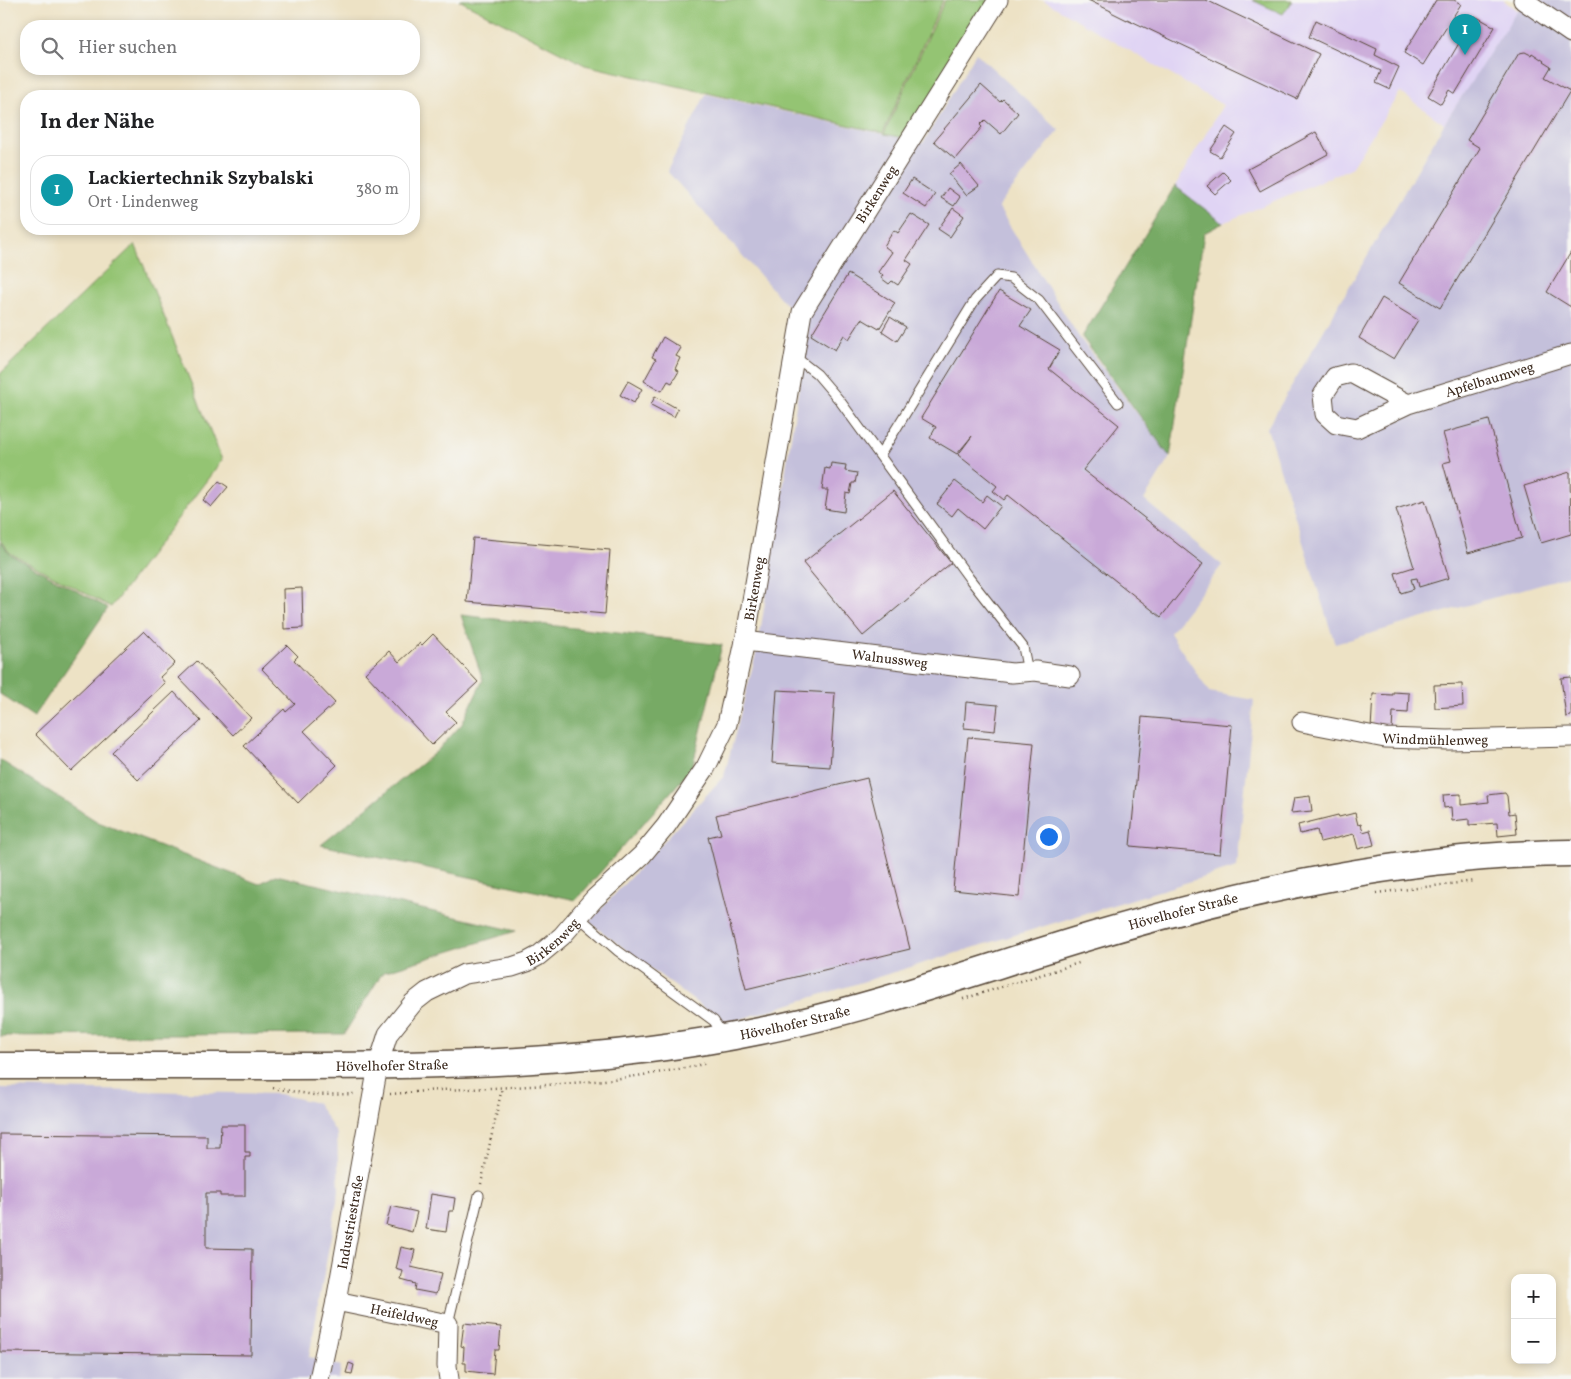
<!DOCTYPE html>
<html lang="de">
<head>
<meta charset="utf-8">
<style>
	:root { --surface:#fff; --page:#f6f6f6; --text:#202124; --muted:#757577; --line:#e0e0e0; --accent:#b45309 }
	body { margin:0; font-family:Vollkorn,serif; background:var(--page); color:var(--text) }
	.controls { position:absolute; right:15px; bottom:15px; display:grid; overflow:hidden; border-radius:10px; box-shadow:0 2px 8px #0003 }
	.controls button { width:45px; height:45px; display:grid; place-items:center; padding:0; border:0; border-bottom:1px solid var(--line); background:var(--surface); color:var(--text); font:25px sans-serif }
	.you { position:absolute; left:1048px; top:836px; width:18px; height:18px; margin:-12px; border:4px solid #fff; border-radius:50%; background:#1a73e8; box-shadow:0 0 0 8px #1a73e833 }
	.badge { display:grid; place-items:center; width:32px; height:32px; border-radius:50%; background:var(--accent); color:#fff; font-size:16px; font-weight:700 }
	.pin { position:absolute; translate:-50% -41px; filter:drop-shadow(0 1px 2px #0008) }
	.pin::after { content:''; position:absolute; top:26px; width:18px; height:15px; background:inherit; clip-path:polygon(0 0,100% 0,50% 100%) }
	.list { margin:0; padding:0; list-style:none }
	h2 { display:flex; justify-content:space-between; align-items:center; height:65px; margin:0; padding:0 20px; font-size:21px }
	h2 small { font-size:16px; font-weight:400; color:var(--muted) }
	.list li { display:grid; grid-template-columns:32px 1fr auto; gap:15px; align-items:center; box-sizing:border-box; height:70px; margin:0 10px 10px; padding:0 10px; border:1px solid var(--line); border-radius:20px }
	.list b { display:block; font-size:19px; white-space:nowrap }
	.list p { margin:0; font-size:16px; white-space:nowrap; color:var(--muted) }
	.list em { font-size:16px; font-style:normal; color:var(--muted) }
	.icon { flex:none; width:28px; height:28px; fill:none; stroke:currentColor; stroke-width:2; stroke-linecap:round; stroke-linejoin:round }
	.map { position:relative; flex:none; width:1571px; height:1379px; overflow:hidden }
	.search { position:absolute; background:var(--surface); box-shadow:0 2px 8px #0003; left:20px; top:20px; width:400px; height:55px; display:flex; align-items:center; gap:12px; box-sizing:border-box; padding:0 18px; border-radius:20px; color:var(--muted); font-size:19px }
	.panel { position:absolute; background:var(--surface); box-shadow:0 2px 8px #0003; left:20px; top:90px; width:400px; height:145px; border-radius:20px }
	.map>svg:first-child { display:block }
	.built { fill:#e0d4f4 }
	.industrial { fill:#c4c0db }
	.green { fill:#94c473; stroke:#687748 }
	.forest { fill:#77aa65; stroke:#596a42 }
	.building { fill:#c9a9d8 }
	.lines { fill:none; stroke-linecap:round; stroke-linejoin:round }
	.service-casing { stroke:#564637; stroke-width:11 }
	.minor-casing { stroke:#564637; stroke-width:21 }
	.secondary-casing { stroke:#564637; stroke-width:29 }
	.path { stroke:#564637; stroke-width:2.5; stroke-dasharray:1 4; stroke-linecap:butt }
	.service { stroke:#fff; stroke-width:9 }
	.minor { stroke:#fff; stroke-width:19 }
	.secondary { stroke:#fff; stroke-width:26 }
	.labels { text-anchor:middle; stroke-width:4.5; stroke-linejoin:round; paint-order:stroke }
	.street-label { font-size:14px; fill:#3b2a1e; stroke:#f6f6f2 }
</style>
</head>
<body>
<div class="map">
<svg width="1571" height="1379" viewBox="0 0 1571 1379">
	<rect width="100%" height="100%" fill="#f6f6f2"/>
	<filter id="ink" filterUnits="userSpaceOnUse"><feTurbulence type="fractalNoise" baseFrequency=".02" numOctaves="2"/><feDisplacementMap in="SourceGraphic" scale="10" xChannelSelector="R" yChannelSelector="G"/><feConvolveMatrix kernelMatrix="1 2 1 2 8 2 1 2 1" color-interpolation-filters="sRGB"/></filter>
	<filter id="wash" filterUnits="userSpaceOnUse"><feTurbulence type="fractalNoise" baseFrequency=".0096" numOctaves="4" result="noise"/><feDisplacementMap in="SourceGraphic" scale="20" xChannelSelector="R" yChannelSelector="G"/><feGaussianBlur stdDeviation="1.12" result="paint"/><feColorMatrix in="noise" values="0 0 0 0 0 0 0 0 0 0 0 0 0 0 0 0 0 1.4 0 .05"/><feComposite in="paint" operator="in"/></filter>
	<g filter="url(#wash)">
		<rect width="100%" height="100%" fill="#ede2c5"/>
		<polygon class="built" points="1043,0 1252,0 1283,14 1292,0 1503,0 1518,11 1444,124 1400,92 1351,168 1223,223 1175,186 1223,105"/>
		<g class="industrial">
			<polygon points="1524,0 1571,0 1571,575 1335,644 1267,428 1444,124"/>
			<polygon points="976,53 1059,130 998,207 1079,337 1170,457 1144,500 1222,565 1170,633 1209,692 1254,700 1237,867 725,1024 589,922 724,776 758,646 808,329 667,171 706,94 923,143"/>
			<polygon points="0,1088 279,1094 317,1103 337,1134 339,1191 309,1357 341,1366 339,1379 0,1379"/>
		</g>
		<g class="green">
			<polygon points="459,0 943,0 883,133 585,65"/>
			<polygon points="945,0 995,0 910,139 884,134"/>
			<polygon points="1252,0 1292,0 1283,14"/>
			<polygon points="135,244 222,460 111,607 10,553 0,540 0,374"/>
		</g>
		<g class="forest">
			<polygon points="1175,186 1223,223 1204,233 1170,457 1082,337"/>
			<polygon points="0,542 11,555 108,608 34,717 0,694"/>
			<polygon points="461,615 722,645 692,768 576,900 321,845 437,751 462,724 483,680"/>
			<polygon points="0,760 98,822 259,884 276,875 516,931 383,972 344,1034 0,1036"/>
		</g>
		<g id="blocks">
			<g class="building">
				<polygon points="1088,0 1206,0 1319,54 1297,99 1127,19 1127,20 1111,12 1111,11"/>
				<polygon points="1436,0 1454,0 1461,4 1423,65 1404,53"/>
				<polygon points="1475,16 1495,27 1455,94 1449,90 1441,104 1428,96"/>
				<polygon points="1316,20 1377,49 1375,55 1399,67 1389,89 1376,83 1381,71 1309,37"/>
				<polygon points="1525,52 1531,55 1532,53 1544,61 1543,62 1551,67 1545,77 1570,91 1440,308 1399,283 1480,148 1467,140 1519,53"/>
				<polygon points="981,85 1000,102 1003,99 1018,113 1001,134 985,120 980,125 982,127 955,159 934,141"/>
				<polygon points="1226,127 1236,134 1220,157 1210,151"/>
				<polygon points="1316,132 1328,154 1260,191 1248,169"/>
				<polygon points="961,164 979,186 966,195 949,174"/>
				<polygon points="1223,172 1231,180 1215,194 1207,186"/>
				<polygon points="912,179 935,194 926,208 903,193"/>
				<polygon points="948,188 960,197 954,206 941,198"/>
				<polygon points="953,208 964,216 950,237 938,229"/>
				<polygon points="911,214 929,225 906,260 912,264 898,285 892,281 889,284 881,278 883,275 878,272 892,252 884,246 894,230 898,233"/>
				<polygon points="1571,252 1571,307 1547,292"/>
				<polygon points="848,274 895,303 879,329 862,319 849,339 844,335 835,350 811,335"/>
				<polygon points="999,291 1031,310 1020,326 1060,350 1049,369 1119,425 1083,470 1203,564 1161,617 1008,495 1004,500 993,491 997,486 958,455 972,436 957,454 930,438 936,427 921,418"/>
				<polygon points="1382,298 1418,320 1394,359 1359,338"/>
				<polygon points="890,317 906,327 897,341 882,331"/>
				<polygon points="663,337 681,348 676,356 680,358 675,369 679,371 672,383 668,381 662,391 644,381 656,359 652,357"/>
				<polygon points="628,381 642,389 634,403 620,395"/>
				<polygon points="655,396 678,409 674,417 651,405"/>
				<polygon points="1489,420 1522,538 1468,553 1443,463 1451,461 1443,433"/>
				<polygon points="831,463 846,465 845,471 857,473 855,483 852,483 850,494 846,493 844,512 825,509 828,490 822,490 825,468 830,469"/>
				<polygon points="1570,472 1571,534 1541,543 1524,486"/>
				<polygon points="219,481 228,487 211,507 203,500"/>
				<polygon points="955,481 982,502 987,495 1001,506 983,529 958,508 952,516 937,504"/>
				<polygon points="893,491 951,563 863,636 803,563"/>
				<polygon points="1425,500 1449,578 1419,587 1417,578 1411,579 1414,589 1401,593 1395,573 1414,567 1396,509"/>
				<polygon points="473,538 610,550 605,614 467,602"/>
				<polygon points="302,588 303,628 284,629 283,589"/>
				<polygon points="144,631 175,663 160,677 165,683 71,771 35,734"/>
				<polygon points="433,634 478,682 446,712 456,722 432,745 365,673 389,651 399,662 420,643 422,645"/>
				<polygon points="287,645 298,656 294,660 335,703 304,731 337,765 298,803 244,746 284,709 286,712 295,704 262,669"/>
				<polygon points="197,661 251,718 233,735 179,678"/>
				<polygon points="1571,677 1571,716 1566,717 1561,678"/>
				<polygon points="1462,684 1463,706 1435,708 1434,685"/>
				<polygon points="777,690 835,693 830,767 772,763"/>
				<polygon points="174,692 201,721 138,780 111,752"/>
				<polygon points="1393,692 1409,693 1408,713 1393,712 1392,731 1371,729 1373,694 1393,695"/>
				<polygon points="966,702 998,705 995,731 964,728"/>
				<polygon points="1142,717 1232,725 1220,854 1130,846"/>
				<polygon points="968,737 1034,743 1019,897 953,890"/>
				<polygon points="867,778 910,949 746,989 708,837 721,834 716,815"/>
				<polygon points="1505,793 1507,796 1509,814 1515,813 1517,834 1498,836 1497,823 1469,825 1469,819 1452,821 1451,807 1444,808 1443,795 1461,794 1461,805 1489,802 1488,795"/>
				<polygon points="1310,796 1312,811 1291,813 1294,798"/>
				<polygon points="1355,813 1358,825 1361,824 1363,832 1370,830 1374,845 1358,849 1354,834 1320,842 1317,830 1300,834 1298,825 1338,815 1339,817"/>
				<polygon points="221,1125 245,1125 245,1152 250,1152 250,1157 245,1157 245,1196 220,1196 220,1193 206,1193 206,1248 252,1249 251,1355 0,1352 0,1134 207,1136 207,1148 220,1148"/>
				<polygon points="431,1194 455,1198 453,1211 449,1211 446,1232 426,1229"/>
				<polygon points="391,1206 417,1212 412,1232 386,1225"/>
				<polygon points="401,1247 415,1250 411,1267 441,1274 436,1294 415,1290 416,1284 401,1280 403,1271 396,1269"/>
				<polygon points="464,1323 501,1327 499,1350 495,1350 493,1374 466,1371 466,1363 463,1363 464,1347 461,1346"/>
				<polygon points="349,1363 354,1365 352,1374 346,1373"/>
			</g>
		</g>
	</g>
	<g filter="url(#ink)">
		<use href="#blocks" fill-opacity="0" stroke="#564637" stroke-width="1"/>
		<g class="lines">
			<g class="service-casing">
				<g id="service">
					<polyline points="794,356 817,374 840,401 969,578 1023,647 1028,672"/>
					<polyline points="880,455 975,300 997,276 1011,278 1039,300 1118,403"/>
					<polyline points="579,917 618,951 714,1021 723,1035"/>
					<polyline points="448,1324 479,1195"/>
				</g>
			</g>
			<g class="minor-casing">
				<g id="minor">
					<polyline points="1523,0 1571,33"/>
					<path id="s1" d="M1408,404L1351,373L1335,377L1323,395L1325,414L1336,424L1357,428L1408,404L1571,354"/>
					<path id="s2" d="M745,641L1012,673L1035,671L1070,676"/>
					<path id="s3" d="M1302,722L1385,738L1448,740L1571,737"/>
					<path id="s4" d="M336,1301L448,1324L447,1366L449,1379"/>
					<path id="s5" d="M319,1379L336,1301L378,1066L388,1034L413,1003L427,992L464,974L512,967L527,962L538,956L562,936L594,899L642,855L666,826L706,767L727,724L745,641L802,312L998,0"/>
				</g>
			</g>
			<g class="secondary-casing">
				<g id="secondary">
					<path id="s6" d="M0,1066C96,1066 192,1066 289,1066C446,1066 605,1063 760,1031C875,1008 986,967 1098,934C1252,889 1410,855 1571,853"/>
				</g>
			</g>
			<g class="path">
				<polyline points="1376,893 1475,881"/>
				<polyline points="963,999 1082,962"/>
				<polyline points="273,1088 314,1095 357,1094"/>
				<path d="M390,1094C407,1093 423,1091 439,1090C529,1087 620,1083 708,1063"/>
				<polyline points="481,1184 502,1088"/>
			</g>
			<use href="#service" class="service"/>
			<use href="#minor" class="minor"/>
			<use href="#secondary" class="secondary"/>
		</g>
	</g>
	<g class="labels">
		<g class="street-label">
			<text dy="5" stroke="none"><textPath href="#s5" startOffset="1388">Birkenweg</textPath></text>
			<text dy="5" stroke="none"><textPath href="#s1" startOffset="300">Apfelbaumweg</textPath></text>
			<text dy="5" stroke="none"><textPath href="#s5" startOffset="968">Birkenweg</textPath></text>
			<text dy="5" stroke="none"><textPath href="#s2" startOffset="146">Walnussweg</textPath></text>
			<text dy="5" stroke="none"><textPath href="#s3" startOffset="135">Windmühlenweg</textPath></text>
			<text dy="5" stroke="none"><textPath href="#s6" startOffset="1202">Hövelhofer Straße</textPath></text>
			<text dy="5" stroke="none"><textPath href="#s5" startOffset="548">Birkenweg</textPath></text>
			<text dy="5" stroke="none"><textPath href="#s6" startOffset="798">Hövelhofer Straße</textPath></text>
			<text dy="5" stroke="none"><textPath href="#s6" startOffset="392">Hövelhofer Straße</textPath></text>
			<text dy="5" stroke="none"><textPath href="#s5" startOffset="160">Industriestraße</textPath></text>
			<text dy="5" stroke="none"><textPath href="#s4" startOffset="70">Heifeldweg</textPath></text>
		</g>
	</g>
</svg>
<div class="controls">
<button>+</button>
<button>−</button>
</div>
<div class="you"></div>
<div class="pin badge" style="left:1465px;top:55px;background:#0f9aa8">1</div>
<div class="search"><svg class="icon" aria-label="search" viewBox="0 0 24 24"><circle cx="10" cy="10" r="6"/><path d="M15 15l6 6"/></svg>Hier suchen</div>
<section class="panel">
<h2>In der Nähe<small></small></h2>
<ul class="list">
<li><span class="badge" style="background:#0f9aa8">1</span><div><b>Lackiertechnik Szybalski</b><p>Ort · Lindenweg</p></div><em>380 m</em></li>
</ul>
</section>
</div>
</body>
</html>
